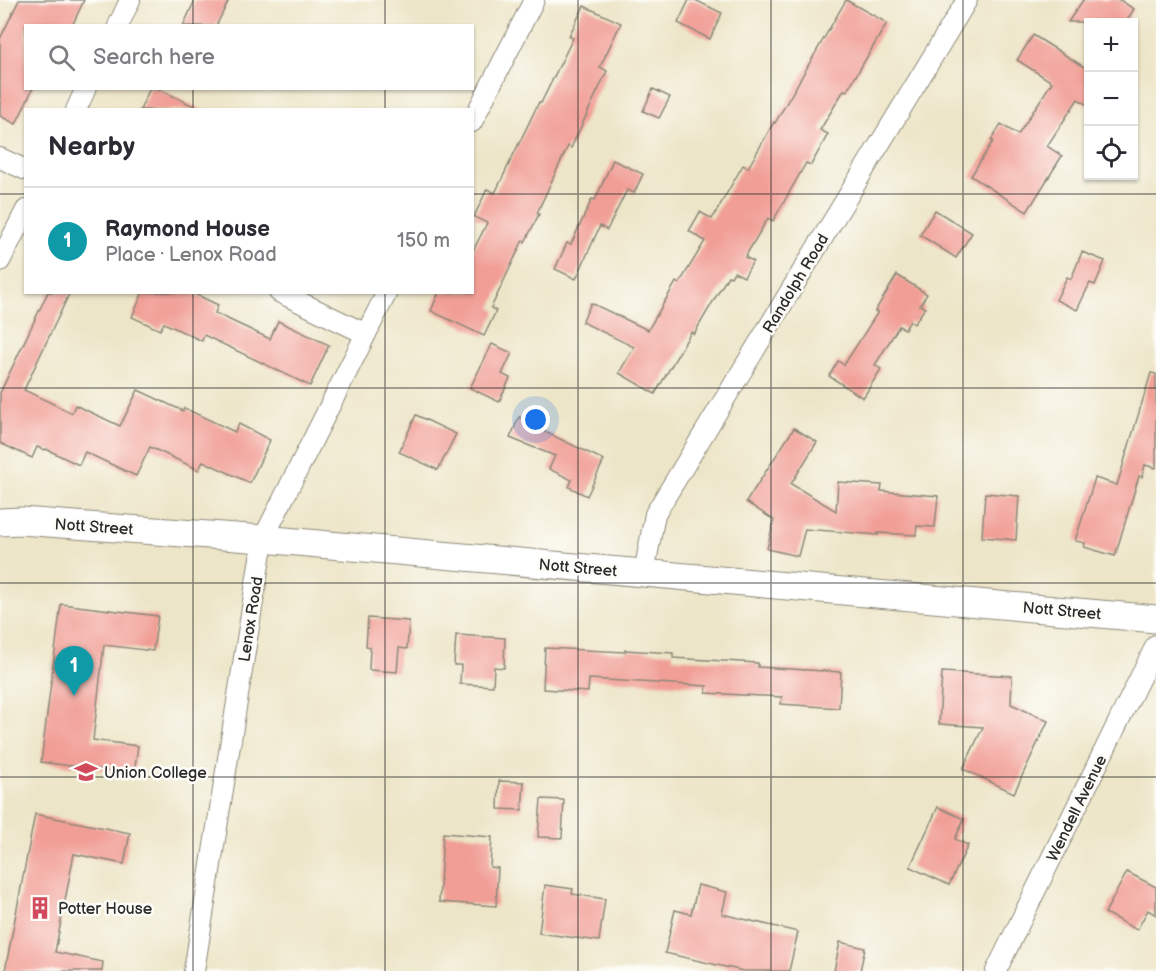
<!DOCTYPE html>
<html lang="en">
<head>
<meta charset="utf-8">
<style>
	:root { --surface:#fff; --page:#f2f2f3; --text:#2b2b33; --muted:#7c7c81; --line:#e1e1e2; --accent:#ea580c }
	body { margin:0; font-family:"Balsamiq Sans",sans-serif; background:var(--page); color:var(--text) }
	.controls { position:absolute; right:18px; top:18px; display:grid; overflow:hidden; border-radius:0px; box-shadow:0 2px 4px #0004 }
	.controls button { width:54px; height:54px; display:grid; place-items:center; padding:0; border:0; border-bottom:2px solid var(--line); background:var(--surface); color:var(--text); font:30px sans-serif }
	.you { position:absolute; left:536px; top:420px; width:21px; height:21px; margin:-15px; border:4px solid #fff; border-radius:50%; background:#1a73e8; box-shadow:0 0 0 9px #1a73e833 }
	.badge { display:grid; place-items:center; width:39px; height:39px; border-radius:50%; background:var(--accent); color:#fff; font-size:20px; font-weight:700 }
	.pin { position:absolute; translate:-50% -50px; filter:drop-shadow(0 2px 3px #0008) }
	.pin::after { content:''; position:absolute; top:32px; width:21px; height:18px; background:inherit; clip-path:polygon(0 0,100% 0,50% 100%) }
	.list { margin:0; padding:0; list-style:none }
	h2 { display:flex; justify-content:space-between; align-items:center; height:78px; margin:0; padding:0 24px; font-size:26px }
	h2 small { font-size:20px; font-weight:400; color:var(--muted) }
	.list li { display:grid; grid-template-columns:39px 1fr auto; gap:18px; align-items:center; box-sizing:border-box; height:108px; padding:0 24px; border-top:2px solid var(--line) }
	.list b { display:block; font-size:22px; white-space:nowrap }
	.list p { margin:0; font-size:20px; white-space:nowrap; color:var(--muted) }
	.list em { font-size:20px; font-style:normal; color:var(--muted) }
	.icon { flex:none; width:33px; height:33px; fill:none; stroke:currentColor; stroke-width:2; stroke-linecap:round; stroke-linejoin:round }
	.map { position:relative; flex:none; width:1156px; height:971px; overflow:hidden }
	.search { position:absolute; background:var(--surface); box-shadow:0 2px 4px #0004; left:24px; top:24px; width:450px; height:66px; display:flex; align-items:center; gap:15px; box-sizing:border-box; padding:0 21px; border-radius:0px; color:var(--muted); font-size:22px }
	.panel { position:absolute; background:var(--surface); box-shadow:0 2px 4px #0004; left:24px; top:108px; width:450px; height:186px; border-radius:0px }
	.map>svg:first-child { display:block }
	.building { fill:#f19f96 }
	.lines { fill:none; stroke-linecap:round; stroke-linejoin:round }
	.street-casing { stroke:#8c8879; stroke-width:22 }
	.secondary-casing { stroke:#8c8879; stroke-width:29 }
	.street { stroke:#fff; stroke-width:20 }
	.secondary { stroke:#fff; stroke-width:27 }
	.grid { fill:none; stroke:#2b2b2b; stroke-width:1.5; stroke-opacity:0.55 }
	.labels { text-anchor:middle; stroke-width:5; stroke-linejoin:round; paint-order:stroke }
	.street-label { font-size:16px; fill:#2b2b2b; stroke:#fdfcf7 }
	.poi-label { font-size:16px; fill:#2b2b2b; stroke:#fdfcf7; text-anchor:start }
</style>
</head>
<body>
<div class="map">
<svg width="1156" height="971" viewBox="0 0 1156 971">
	<rect width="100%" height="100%" fill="#fdfcf7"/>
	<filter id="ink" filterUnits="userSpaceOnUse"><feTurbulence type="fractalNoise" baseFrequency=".0167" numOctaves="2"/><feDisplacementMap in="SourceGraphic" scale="12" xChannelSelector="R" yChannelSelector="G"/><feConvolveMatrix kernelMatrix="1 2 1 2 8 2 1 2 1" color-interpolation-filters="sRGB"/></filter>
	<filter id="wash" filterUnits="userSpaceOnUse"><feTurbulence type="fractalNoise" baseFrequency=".008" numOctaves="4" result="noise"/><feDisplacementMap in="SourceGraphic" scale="24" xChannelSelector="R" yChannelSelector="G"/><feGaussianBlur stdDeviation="1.35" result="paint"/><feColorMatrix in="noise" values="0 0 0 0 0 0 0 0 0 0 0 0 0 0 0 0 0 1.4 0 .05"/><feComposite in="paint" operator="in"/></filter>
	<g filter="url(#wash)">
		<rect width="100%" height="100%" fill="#ede5c7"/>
		<g id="blocks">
			<g class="building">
				<polygon points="19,0 84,0 72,26 26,26 26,88 33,88 16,124 0,116 0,39"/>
				<polygon points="195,0 229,0 216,26 183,26"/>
				<polygon points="689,0 695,0 722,13 710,39 678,23"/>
				<polygon points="846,0 887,23 847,91 844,90 820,130 828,134 811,165 806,163 773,221 768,218 745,257 753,261 744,277 734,272 731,277 728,276 694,334 691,332 655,394 619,373 634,347 582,322 591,303 648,330 676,282 679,284 705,241 689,231 700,212 712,219 743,165 748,168 774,122 775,123"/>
				<polygon points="1083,0 1120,0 1134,9 1126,22 1068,22"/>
				<polygon points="584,6 621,23 600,67 607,71 571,148 568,146 537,213 539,214 525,242 523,240 491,308 496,311 484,336 431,311 439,292 472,292 472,253 487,223 474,217 487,189 495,193 539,102 541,103 573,38 569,36"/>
				<polygon points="1033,35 1089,70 1089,106 1078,99 1047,146 1062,156 1027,212 971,176 993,141 991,140 1001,124 1018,135 1052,82 1017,60"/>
				<polygon points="150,88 157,88 202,110 140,110"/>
				<polygon points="653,89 670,97 659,118 643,111"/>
				<polygon points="613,160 643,174 634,193 627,190 607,230 600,226 576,279 555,269 567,243 571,244 592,199 595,200"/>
				<polygon points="935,210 972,233 956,258 920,235"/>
				<polygon points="1082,252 1105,261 1095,285 1090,283 1077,310 1056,300 1067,277 1071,279"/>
				<polygon points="897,275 927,294 920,305 925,308 914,324 910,321 905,329 899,326 875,365 881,369 863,398 829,376 838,361 844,365 878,312 875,311"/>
				<polygon points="48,292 70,292 24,390 72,413 75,405 120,426 138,390 183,411 184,408 235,432 239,424 270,440 250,483 203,461 199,470 150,447 136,476 85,452 79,465 46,449 45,450 37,447 32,458 0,443 0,393"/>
				<polygon points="143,292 191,292 218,305 215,313 270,339 278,321 329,345 310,386 204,335 202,341 164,323 160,330 132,317"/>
				<polygon points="492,344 512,353 502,374 510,378 499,402 470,388"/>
				<polygon points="1151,373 1156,374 1156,468 1145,465 1142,477 1139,476 1115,556 1084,547 1085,543 1075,541 1095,478 1117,485"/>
				<polygon points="416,415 456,434 438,470 399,452"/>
				<polygon points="519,417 536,424 535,427 604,460 587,496 569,487 572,480 549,469 555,456 510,438"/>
				<polygon points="794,428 817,442 791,484 836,511 838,482 882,485 881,491 938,496 935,527 917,526 916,535 878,533 878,535 805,529 798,556 767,549 774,520 746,502"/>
				<polygon points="985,493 1019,496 1016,540 982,537"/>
				<polygon points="61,604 158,616 153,651 104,645 93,740 138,746 134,774 41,762"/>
				<polygon points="368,618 409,621 407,649 399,648 397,672 369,670 370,647 366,646"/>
				<polygon points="456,635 505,638 504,668 494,667 493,686 460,684 461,665 454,665"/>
				<polygon points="545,648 625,652 625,650 673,653 673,658 758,663 758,667 841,672 839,708 781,704 782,697 706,693 707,686 589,679 588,692 543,689"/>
				<polygon points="942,672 1012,676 1011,704 1048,721 1014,793 963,769 983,727 939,724"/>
				<polygon points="499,781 524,782 522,810 498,809"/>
				<polygon points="541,799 564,800 562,838 538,837"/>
				<polygon points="938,807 964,819 955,839 968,845 949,885 910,867"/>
				<polygon points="35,814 130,833 124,864 74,854 55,952 103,962 102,971 5,971"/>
				<polygon points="443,833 492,837 490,867 498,868 496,906 439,902"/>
				<polygon points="1127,872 1156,887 1156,915 1148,910 1137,930 1105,913"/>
				<polygon points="545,885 573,889 572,894 605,899 599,941 539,933"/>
				<polygon points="698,885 727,892 722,914 798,932 789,971 743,971 665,953 675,910 691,914"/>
				<polygon points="840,942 865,948 860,971 834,971"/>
			</g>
		</g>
	</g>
	<g filter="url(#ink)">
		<use href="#blocks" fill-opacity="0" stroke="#8c8879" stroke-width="1.5"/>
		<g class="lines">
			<g class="street-casing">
				<g id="street">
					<polyline points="118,26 130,0"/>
					<polyline points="76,110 86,88"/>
					<polyline points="472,122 534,0"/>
					<polyline points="0,158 26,170"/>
					<polyline points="0,261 26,210"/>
					<polyline points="279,292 366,334"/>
					<polyline points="644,573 655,514 967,0"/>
					<polyline points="194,971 263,539 387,292"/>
					<polyline points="996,971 1156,645"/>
				</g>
			</g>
			<g class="secondary-casing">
				<polyline id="secondary" points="0,522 21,521 263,539 1156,619"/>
			</g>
			<use href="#street" class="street"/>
			<use href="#secondary" class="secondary"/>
		</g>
	</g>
	<path class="grid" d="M193,0V26M385,0V26M578,0V971M771,0V971M963,0V971M193,88V110M385,88V110M0,194H26M472,194H1156M193,292V971M385,292V971M0,388H1156M0,583H1156M0,777H1156"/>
	<defs>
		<g id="university-bare" transform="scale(1.8)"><path d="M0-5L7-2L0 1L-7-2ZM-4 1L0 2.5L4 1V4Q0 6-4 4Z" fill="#d1495b" stroke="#fdfcf7" stroke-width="2.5" paint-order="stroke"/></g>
		<g id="building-bare" transform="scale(1.8)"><path d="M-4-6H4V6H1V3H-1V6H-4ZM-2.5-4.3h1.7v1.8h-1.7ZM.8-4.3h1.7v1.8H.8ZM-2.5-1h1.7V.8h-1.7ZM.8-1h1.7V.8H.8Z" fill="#d1495b" stroke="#fdfcf7" stroke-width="2.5" paint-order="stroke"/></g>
	</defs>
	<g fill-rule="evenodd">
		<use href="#university-bare" x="86" y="772"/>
		<use href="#building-bare" x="40" y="908"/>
	</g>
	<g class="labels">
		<g class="street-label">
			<text transform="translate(795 283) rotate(-59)" y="6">Randolph Road</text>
			<text transform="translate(94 526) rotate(4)" y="6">Nott Street</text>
			<text transform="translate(578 567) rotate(5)" y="6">Nott Street</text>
			<text transform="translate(1062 610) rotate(5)" y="6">Nott Street</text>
			<text transform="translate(250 619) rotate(-81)" y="6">Lenox Road</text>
			<text transform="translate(1076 808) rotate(-64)" y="6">Wendell Avenue</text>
		</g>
		<g class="poi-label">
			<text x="104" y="778">Union College</text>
			<text x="58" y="914">Potter House</text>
		</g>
	</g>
</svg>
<div class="controls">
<button>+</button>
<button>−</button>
<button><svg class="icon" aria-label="locate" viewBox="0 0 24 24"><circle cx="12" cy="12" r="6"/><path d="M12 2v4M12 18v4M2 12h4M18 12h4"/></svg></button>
</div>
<div class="you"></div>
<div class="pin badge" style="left:74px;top:696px;background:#0f9aa8">1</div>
<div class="search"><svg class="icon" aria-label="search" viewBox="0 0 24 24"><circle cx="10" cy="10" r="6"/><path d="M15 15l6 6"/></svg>Search here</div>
<section class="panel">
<h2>Nearby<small></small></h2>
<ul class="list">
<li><span class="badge" style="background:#0f9aa8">1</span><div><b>Raymond House</b><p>Place · Lenox Road</p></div><em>150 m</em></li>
</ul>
</section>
</div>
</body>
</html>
